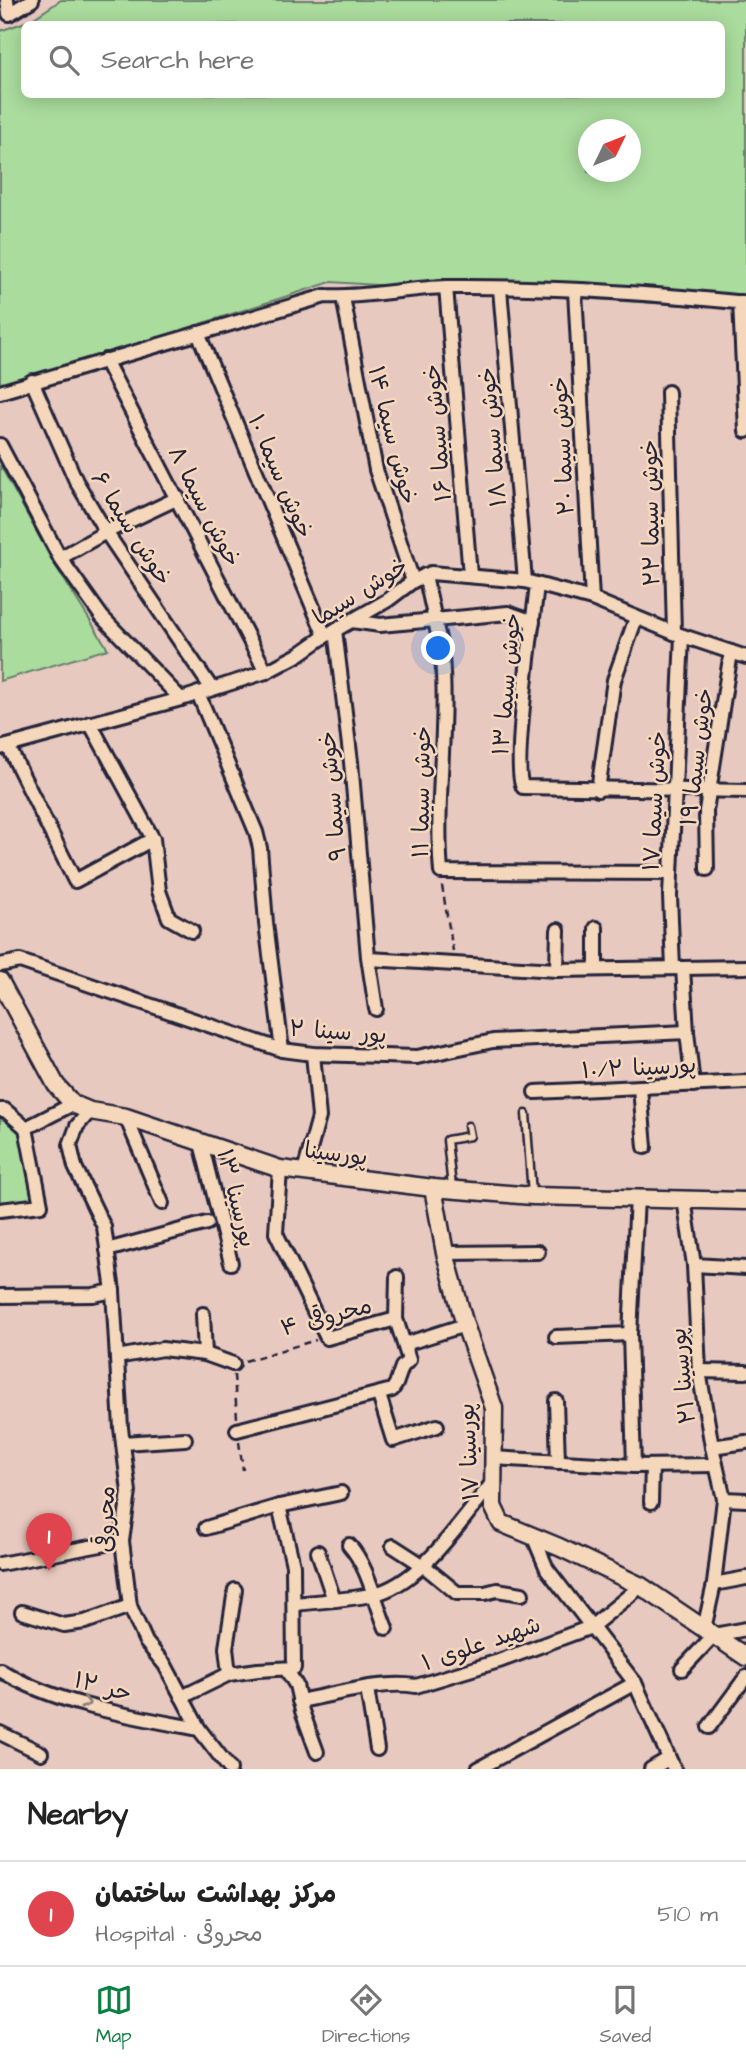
<!DOCTYPE html>
<html lang="en">
<head>
<meta charset="utf-8">
<style>
	:root { --surface:#fff; --page:#f6f6f6; --text:#222; --muted:#767676; --line:#e0e0e0; --accent:#0b8043 }
	body { margin:0; font-family:"Architects Daughter","Playpen Sans Arabic",sans-serif; background:var(--page); color:var(--text) }
	.compass { position:absolute; left:578px; top:119px; width:63px; height:63px; border-radius:50%; background:var(--surface); box-shadow:0 4px 18px #0003; rotate:47deg }
	.you { position:absolute; left:439px; top:649px; width:24px; height:24px; margin:-18px; border:5px solid #fff; border-radius:50%; background:#1a73e8; box-shadow:0 0 0 10px #1a73e833 }
	.badge { display:grid; place-items:center; width:46px; height:46px; border-radius:50%; background:var(--accent); color:#fff; font-size:23px; font-weight:700 }
	.pin { position:absolute; translate:-50% -58px; filter:drop-shadow(0 2px 4px #0008) }
	.pin::after { content:''; position:absolute; top:37px; width:24px; height:21px; background:inherit; clip-path:polygon(0 0,100% 0,50% 100%) }
	.list { margin:0; padding:0; list-style:none }
	h2 { display:flex; justify-content:space-between; align-items:center; height:91px; margin:0; padding:0 28px; font-size:30px }
	h2 small { font-size:23px; font-weight:400; color:var(--muted) }
	.list li { display:grid; grid-template-columns:46px 1fr auto; gap:21px; align-items:center; box-sizing:border-box; height:105px; padding:0 28px; border-top:2px solid var(--line) }
	.list b { display:block; font-size:26px; white-space:nowrap }
	.list p { margin:0; font-size:23px; white-space:nowrap; color:var(--muted) }
	.list em { font-size:23px; font-style:normal; color:var(--muted) }
	.icon { flex:none; width:38px; height:38px; fill:none; stroke:currentColor; stroke-width:2; stroke-linecap:round; stroke-linejoin:round }
	.map { position:relative; flex:none; width:746px; height:1769px; overflow:hidden }
	.search { position:absolute; background:var(--surface); box-shadow:0 4px 18px #0003; left:21px; right:21px; top:21px; height:77px; display:flex; align-items:center; gap:18px; box-sizing:border-box; padding:0 24px; border-radius:10px; color:var(--muted); font-size:26px }
	.sheet { height:196px; background:var(--surface) }
	nav { display:flex; justify-content:space-around; align-items:center; box-sizing:border-box; height:98px; border-top:2px solid var(--line); background:var(--surface); font-size:19px; color:var(--muted) }
	nav a { display:grid; justify-items:center; gap:4px }
	nav .on { color:var(--accent) }
	.map>svg:first-child { display:block }
	.green { fill:#aadc9d; stroke:#667f6c; stroke-width:2; fill-rule:evenodd }
	.lines { fill:none; stroke-linecap:round; stroke-linejoin:round }
	.service-casing { stroke:#22223b; stroke-width:11 }
	.minor-casing { stroke:#22223b; stroke-width:18 }
	.tertiary-casing { stroke:#22223b; stroke-width:21 }
	.path { stroke:#22223b; stroke-width:2.5; stroke-dasharray:7 5; stroke-linecap:butt }
	.service { stroke:#f5d8bb; stroke-width:6 }
	.minor { stroke:#f5d8bb; stroke-width:12 }
	.tertiary { stroke:#f5d8bb; stroke-width:16 }
	.oneway { stroke:#8c7d7b }
	.labels { text-anchor:middle; stroke-width:5; stroke-linejoin:round; paint-order:stroke }
	.street-label { font-size:23px; fill:#22223b; stroke:#f5d8bb }
</style>
</head>
<body>
<div class="map">
<svg width="746" height="1769" viewBox="0 0 746 1769">
	<rect width="100%" height="100%" fill="#e8c9c0"/>
	<filter id="ink" filterUnits="userSpaceOnUse"><feTurbulence type="fractalNoise" baseFrequency=".0143" numOctaves="2"/><feDisplacementMap in="SourceGraphic" scale="14" xChannelSelector="R" yChannelSelector="G"/><feConvolveMatrix kernelMatrix="1 2 1 2 8 2 1 2 1" color-interpolation-filters="sRGB"/></filter>
	<g filter="url(#ink)">
		<g class="green">
			<path d="M61,0H746V309L331,282L0,388V31L31,20ZM24,24H722V94H24ZM588,130H630V172H588Z"/>
			<polygon points="0,465 53,562 108,649 0,681"/>
			<polygon points="0,1119 9,1121 25,1139 33,1200 0,1204"/>
		</g>
		<g class="lines">
			<g class="service-casing">
				<g id="service">
					<polyline points="526,1114 532,1194"/>
					<polyline points="452,1187 447,1140 470,1136 468,1126"/>
				</g>
			</g>
			<g class="minor-casing">
				<g id="minor">
					<polyline points="7,0 9,14 32,0"/>
					<polyline points="446,287 470,575"/>
					<polyline points="500,289 525,581"/>
					<polyline points="575,291 592,599"/>
					<polyline points="343,297 376,470 413,581"/>
					<polyline points="740,302 746,431"/>
					<polyline points="198,333 325,636"/>
					<polyline points="105,360 266,672"/>
					<polyline points="32,381 76,481 106,532 212,689"/>
					<path d="M0,392L325,296C365,298 406,288 447,287C545,286 649,293 746,303"/>
					<polyline points="668,392 674,633"/>
					<polyline points="0,445 60,558 102,617 181,699"/>
					<polyline points="60,558 106,532 178,498"/>
					<polyline points="425,575 435,620 508,613 533,622"/>
					<path d="M537,585C534,615 511,770 523,787L746,791"/>
					<path d="M352,621L380,625L435,620C437,632 441,644 442,657C448,728 435,800 441,872L671,873"/>
					<polyline points="335,630 351,762 368,957 376,1009"/>
					<polyline points="198,693 256,832 260,848 266,923 282,1050"/>
					<polyline points="90,723 153,839 159,891 169,918 192,931"/>
					<polyline points="8,746 75,881 153,839"/>
					<polyline points="0,748 181,699 266,672 298,655 325,636 388,600 413,581 431,573 525,581 592,599 674,633 746,657"/>
					<polyline points="598,790 614,680 636,618"/>
					<polyline points="707,869 706,811 731,652"/>
					<polyline points="369,959 557,970 746,967"/>
					<polyline points="0,965 20,961 282,1050 313,1054 417,1057 493,1041 687,1032"/>
					<polyline points="673,968 670,896 682,636"/>
					<polyline points="683,968 687,1032 693,1085"/>
					<polyline points="596,969 596,928"/>
					<polyline points="557,970 558,930"/>
					<polyline points="640,1088 645,1147"/>
					<polyline points="535,1092 746,1082"/>
					<polyline points="0,1110 5,1110 26,1128"/>
					<polyline points="90,1111 77,1126 70,1145 75,1167 104,1227 113,1291 121,1428 129,1492 122,1541 130,1606 146,1642 165,1665 199,1729 230,1769"/>
					<polyline points="126,1117 162,1203"/>
					<polyline points="26,1128 73,1104"/>
					<polyline points="201,1143 231,1263"/>
					<polyline points="304,1172 319,1117 313,1054"/>
					<polyline points="684,1199 694,1265 699,1371 712,1447 724,1499 714,1584 704,1629"/>
					<polyline points="0,1210 41,1205 26,1128"/>
					<polyline points="107,1250 207,1223"/>
					<polyline points="445,1253 538,1252"/>
					<polyline points="694,1265 746,1268"/>
					<polyline points="0,1296 93,1295 113,1291"/>
					<polyline points="203,1314 205,1354"/>
					<polyline points="396,1319 397,1277"/>
					<polyline points="556,1337 630,1334"/>
					<polyline points="405,1344 465,1325"/>
					<polyline points="117,1357 162,1349 205,1354 233,1364"/>
					<polyline points="699,1371 746,1372"/>
					<polyline points="379,1395 393,1440 437,1426"/>
					<polyline points="556,1401 558,1462"/>
					<polyline points="237,1430 392,1390 396,1384 402,1367 409,1360 396,1319 327,1338 276,1233 280,1169"/>
					<polyline points="123,1443 185,1439"/>
					<polyline points="712,1447 746,1442"/>
					<polyline points="493,1458 634,1466 716,1465"/>
					<polyline points="634,1466 630,1334 637,1198"/>
					<polyline points="724,1499 746,1500"/>
					<polyline points="651,1502 652,1466"/>
					<polyline points="206,1528 279,1506 341,1493"/>
					<polyline points="534,1538 547,1569 635,1683 674,1769"/>
					<path d="M349,1545C368,1566 375,1602 386,1628"/>
					<polyline points="393,1546 424,1566 457,1593 485,1593 497,1590 522,1594"/>
					<polyline points="318,1552 334,1600"/>
					<polyline points="0,1564 122,1541"/>
					<polyline points="714,1584 746,1578"/>
					<path d="M295,1604C320,1601 346,1600 371,1595C422,1584 461,1520 493,1482"/>
					<polyline points="22,1612 64,1625 85,1622 130,1606"/>
					<polyline points="286,1669 296,1685 302,1711 317,1752"/>
					<polyline points="682,1669 714,1635 746,1629"/>
					<path d="M0,1670C56,1705 135,1717 199,1729"/>
					<polyline points="229,1674 226,1648 235,1590"/>
					<polyline points="367,1689 377,1749"/>
					<polyline points="182,1697 229,1674 258,1670 294,1668 293,1565 279,1506"/>
					<path d="M299,1701C334,1695 382,1680 416,1686L499,1661L591,1627L641,1586"/>
					<polyline points="709,1727 746,1677"/>
					<polyline points="0,1733 41,1753"/>
					<polyline points="478,1769 635,1683"/>
					<polyline points="651,1769 668,1759"/>
				</g>
			</g>
			<g class="tertiary-casing">
				<g id="tertiary">
					<polyline points="0,981 56,1085 73,1104 90,1111 126,1117 280,1169 433,1188 533,1196 746,1201"/>
					<polyline points="433,1188 445,1253 465,1325 494,1408 493,1506 501,1523 559,1547 641,1586 746,1657"/>
				</g>
			</g>
			<g class="path">
				<polyline points="442,886 453,951"/>
				<polyline points="245,1361 316,1340"/>
				<polyline points="234,1375 237,1418"/>
				<polyline points="239,1442 243,1470"/>
			</g>
			<use href="#service" class="service"/>
			<use href="#minor" class="minor"/>
			<use href="#tertiary" class="tertiary"/>
		</g>
		<defs><path id="oneway-chevron" d="M-2-3.5L2.5 0L-2 3.5" fill="none" stroke-width="1.6" stroke-linecap="round" stroke-linejoin="round" transform="scale(1.75)"/></defs>
		<use class="oneway" href="#oneway-chevron" transform="translate(86 1703) rotate(16)"/>
	</g>
	<g class="labels">
		<g class="street-label">
			<text transform="translate(437 433) rotate(-95)" y="8">خوش سیما ۱۶</text>
			<text transform="translate(393 435) rotate(76)" y="8">خوش سیما ۱۴</text>
			<text transform="translate(492 437) rotate(-95)" y="8">خوش سیما ۱۸</text>
			<text transform="translate(562 446) rotate(-93)" y="8">خوش سیما ۲۰</text>
			<text transform="translate(281 476) rotate(67)" y="8">خوش سیما ۱۰</text>
			<text transform="translate(205 506) rotate(63)" y="8">خوش سیما ۸</text>
			<text transform="translate(650 513) rotate(-91)" y="8">خوش سیما ۲۲</text>
			<text transform="translate(132 528) rotate(58)" y="8">خوش سیما ۶</text>
			<text transform="translate(360 591) rotate(-32)" y="8">خوش سیما</text>
			<text transform="translate(506 684) rotate(-85)" y="8">خوش سیما ۱۳</text>
			<text transform="translate(696 757) rotate(-83)" y="8">خوش سیما ۱۹</text>
			<text transform="translate(421 792) rotate(-89)" y="8">خوش سیما ۱۱</text>
			<text transform="translate(332 796) rotate(-95)" y="8">خوش سیما ۹</text>
			<text transform="translate(654 801) rotate(-87)" y="8">خوش سیما ۱۷</text>
			<text transform="translate(338 1031) rotate(4)" y="8">پور سینا ۲</text>
			<text transform="translate(639 1067) rotate(-3)" y="8">پورسینا ۱۰/۲</text>
			<text transform="translate(336 1153) rotate(7)" y="8">پورسینا</text>
			<text transform="translate(237 1198) rotate(76)" y="8">پورسینا ۱۳</text>
			<text transform="translate(326 1316) rotate(-15)" y="8">محروقی ۴</text>
			<text transform="translate(682 1376) rotate(-96)" y="8">پورسینا ۲۱</text>
			<text transform="translate(468 1452) rotate(-93)" y="8">پورسینا ۱۷</text>
			<text transform="translate(105 1519) rotate(-88)" y="8">محروقی</text>
			<text transform="translate(481 1643) rotate(-19)" y="8">شهید علوی ۱</text>
			<text transform="translate(103 1686) rotate(15)" y="8">حر ۱۲</text>
		</g>
	</g>
</svg>
<svg class="compass" viewBox="-18 -18 36 36"><path d="M0-13l5 13h-10z" fill="#e53935"/><path d="M0 13l5-13h-10z" fill="#767676"/></svg>
<div class="you"></div>
<div class="pin badge" style="left:49px;top:1571px;background:#e0444e">1</div>
<div class="search"><svg class="icon" aria-label="search" viewBox="0 0 24 24"><circle cx="10" cy="10" r="6"/><path d="M15 15l6 6"/></svg>Search here</div>
</div>
<section class="sheet">
<h2>Nearby<small></small></h2>
<ul class="list">
<li><span class="badge" style="background:#e0444e">1</span><div><b>مرکز بهداشت ساختمان</b><p>Hospital · محروقی</p></div><em>510 m</em></li>
</ul>
</section>
<nav>
<a class="on"><svg class="icon" aria-label="map" viewBox="0 0 24 24"><path d="M3 6l6-2 6 2 6-2v14l-6 2-6-2-6 2zM9 4v14M15 6v14"/></svg>Map</a>
<a><svg class="icon" aria-label="directions" viewBox="0 0 24 24"><path d="M12 3l9 9-9 9-9-9zM9 14v-3h6M13 9l2 2-2 2"/></svg>Directions</a>
<a><svg class="icon" aria-label="saved" viewBox="0 0 24 24"><path d="M7 4h10v16l-5-4-5 4z"/></svg>Saved</a>
</nav>
</body>
</html>
